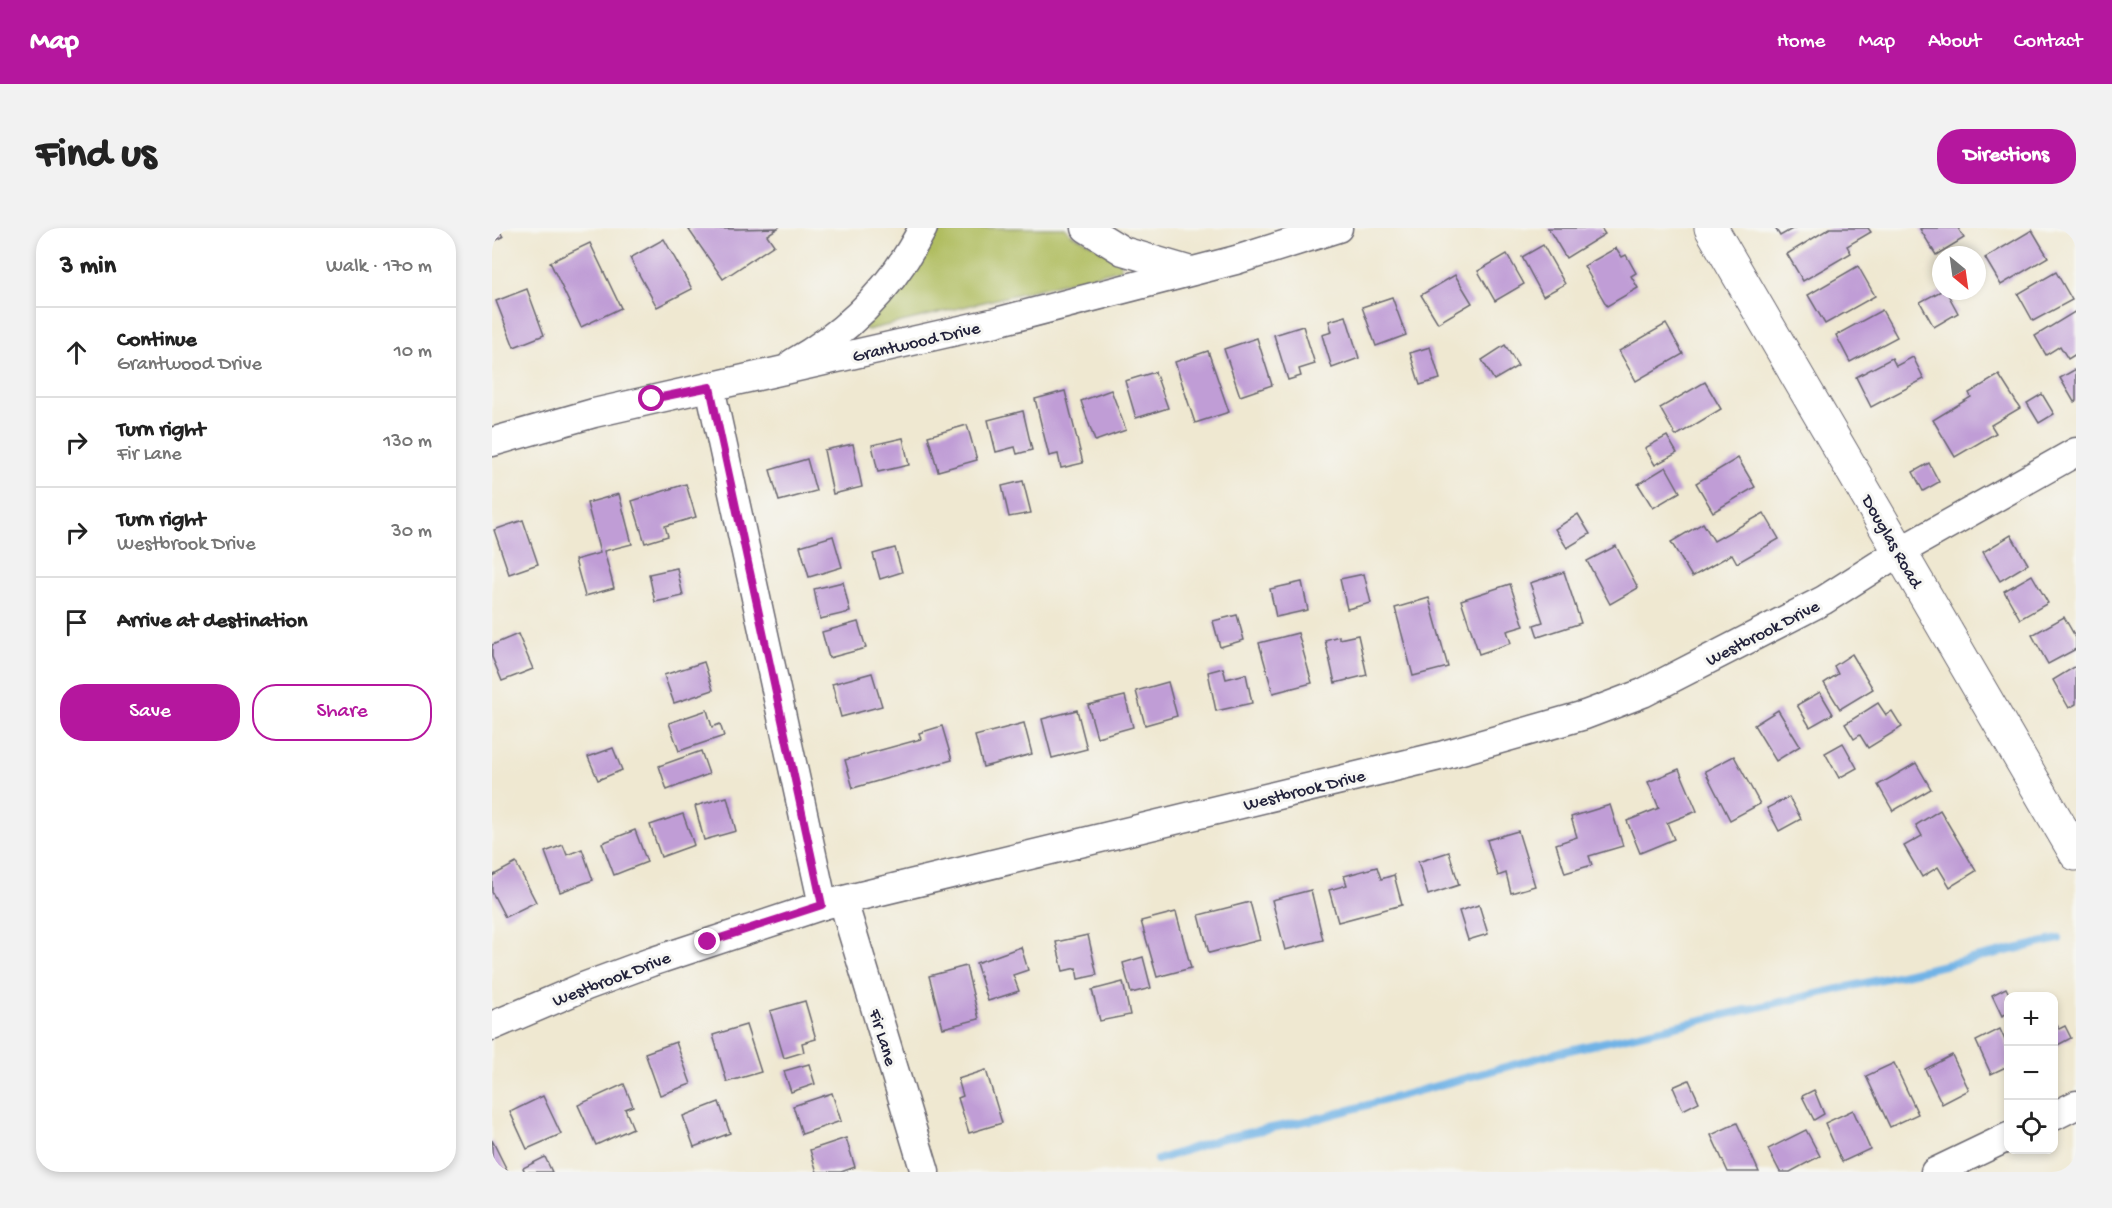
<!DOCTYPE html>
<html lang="en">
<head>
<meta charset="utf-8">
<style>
	:root { --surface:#fff; --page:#f2f2f2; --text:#222; --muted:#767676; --line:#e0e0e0; --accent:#b5179e }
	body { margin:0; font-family:"Gochi Hand",sans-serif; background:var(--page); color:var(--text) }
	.controls { position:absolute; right:18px; bottom:18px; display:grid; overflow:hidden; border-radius:12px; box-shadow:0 3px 9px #0003 }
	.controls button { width:54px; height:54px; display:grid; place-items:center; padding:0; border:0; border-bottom:2px solid var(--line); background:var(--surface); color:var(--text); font:30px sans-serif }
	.compass { position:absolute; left:1440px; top:18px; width:54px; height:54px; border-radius:50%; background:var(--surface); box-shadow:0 3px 9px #0003; rotate:151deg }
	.stop { position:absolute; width:18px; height:18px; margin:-14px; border:4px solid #b5179e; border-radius:50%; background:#fff }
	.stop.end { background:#b5179e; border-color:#fff; box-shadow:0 2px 6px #0008 }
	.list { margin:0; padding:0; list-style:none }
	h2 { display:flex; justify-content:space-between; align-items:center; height:78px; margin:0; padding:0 24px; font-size:26px }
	h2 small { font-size:20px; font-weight:400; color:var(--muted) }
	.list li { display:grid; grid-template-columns:39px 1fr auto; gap:18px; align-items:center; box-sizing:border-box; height:90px; padding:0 24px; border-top:2px solid var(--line) }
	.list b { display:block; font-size:22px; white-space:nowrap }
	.list p { margin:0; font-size:20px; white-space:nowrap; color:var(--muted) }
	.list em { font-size:20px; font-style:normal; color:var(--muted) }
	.actions { display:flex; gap:12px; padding:18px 24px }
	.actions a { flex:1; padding:14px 0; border:2px solid var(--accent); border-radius:24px; text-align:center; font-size:21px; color:var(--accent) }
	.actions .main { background:var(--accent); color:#fff }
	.icon { flex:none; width:33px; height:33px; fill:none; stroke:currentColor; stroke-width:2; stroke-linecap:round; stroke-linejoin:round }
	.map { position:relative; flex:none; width:1584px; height:944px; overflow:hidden; border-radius:24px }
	header { display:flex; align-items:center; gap:36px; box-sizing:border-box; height:84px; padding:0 30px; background:var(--accent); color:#fff }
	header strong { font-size:28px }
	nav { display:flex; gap:33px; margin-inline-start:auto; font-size:21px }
	.intro { display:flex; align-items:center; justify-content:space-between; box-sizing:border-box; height:144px; padding:0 36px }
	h1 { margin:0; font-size:42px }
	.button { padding:15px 27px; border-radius:24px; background:var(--accent); color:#fff; font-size:21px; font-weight:700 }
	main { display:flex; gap:36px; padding:0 36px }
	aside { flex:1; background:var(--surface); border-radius:24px; box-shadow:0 3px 9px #0003 }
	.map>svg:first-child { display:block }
	.green { fill:#b0bd60; stroke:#69704e; stroke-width:1.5 }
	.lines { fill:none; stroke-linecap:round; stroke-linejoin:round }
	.stream { stroke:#71b3e6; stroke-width:8 }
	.building { fill:#c09dd6 }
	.street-casing { stroke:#6a6770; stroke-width:31 }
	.secondary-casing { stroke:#6a6770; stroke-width:35 }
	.street { stroke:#fff; stroke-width:28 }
	.secondary { stroke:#fff; stroke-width:33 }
	.route { stroke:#b5179e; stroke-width:8 }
	.labels { text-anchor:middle; stroke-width:6; stroke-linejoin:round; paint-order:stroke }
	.street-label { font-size:18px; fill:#22223b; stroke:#f6f6f2 }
</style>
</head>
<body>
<header>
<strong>Map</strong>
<nav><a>Home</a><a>Map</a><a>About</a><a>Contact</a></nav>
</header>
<div class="intro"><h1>Find us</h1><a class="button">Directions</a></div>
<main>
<aside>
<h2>3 min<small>Walk · 170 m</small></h2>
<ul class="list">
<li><svg class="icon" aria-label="ahead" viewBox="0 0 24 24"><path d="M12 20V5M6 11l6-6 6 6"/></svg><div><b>Continue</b><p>Grantwood Drive</p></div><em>10 m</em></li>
<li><svg class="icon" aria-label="right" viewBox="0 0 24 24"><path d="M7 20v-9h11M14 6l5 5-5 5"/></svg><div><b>Turn right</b><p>Fir Lane</p></div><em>130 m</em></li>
<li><svg class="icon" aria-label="right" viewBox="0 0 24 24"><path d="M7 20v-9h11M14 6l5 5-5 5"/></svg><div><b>Turn right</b><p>Westbrook Drive</p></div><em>30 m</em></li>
<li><svg class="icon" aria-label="arrive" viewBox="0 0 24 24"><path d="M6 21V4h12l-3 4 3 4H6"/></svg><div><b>Arrive at destination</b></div></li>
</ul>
<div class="actions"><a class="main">Save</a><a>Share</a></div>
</aside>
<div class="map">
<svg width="1584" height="944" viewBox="0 0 1584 944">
	<rect width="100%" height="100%" fill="#f6f6f2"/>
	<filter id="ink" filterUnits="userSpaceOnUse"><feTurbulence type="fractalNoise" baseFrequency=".0167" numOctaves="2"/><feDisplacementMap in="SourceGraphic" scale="12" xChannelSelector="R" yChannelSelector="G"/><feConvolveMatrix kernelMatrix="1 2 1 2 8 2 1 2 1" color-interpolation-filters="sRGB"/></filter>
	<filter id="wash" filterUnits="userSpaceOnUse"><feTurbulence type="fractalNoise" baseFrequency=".008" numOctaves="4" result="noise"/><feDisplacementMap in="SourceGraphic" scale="24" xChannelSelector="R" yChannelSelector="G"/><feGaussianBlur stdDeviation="1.35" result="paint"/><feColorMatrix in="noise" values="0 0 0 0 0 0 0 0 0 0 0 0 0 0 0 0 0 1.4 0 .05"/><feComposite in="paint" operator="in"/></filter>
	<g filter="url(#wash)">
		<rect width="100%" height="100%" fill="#efe8d1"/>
		<polygon class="green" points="438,0 573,0 579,6 628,30 629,41 376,102 368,99"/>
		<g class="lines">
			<polyline class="stream" points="665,932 727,911 828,890 1064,825 1567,711"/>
		</g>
		<g id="blocks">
			<g class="building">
				<polygon points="0,0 6,0 11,9 0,14"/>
				<polygon points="201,0 245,1 286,0 275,7 282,17 231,51 197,2"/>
				<polygon points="1056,0 1109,0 1113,6 1074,30"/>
				<polygon points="1283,0 1302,0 1288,8"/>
				<polygon points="1338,0 1376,0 1379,4 1355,18 1359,25 1311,53 1295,26"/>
				<polygon points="1431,0 1466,0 1472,10 1444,27 1428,1"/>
				<polygon points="1540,2 1556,29 1509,57 1493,30"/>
				<polygon points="172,11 200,61 165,79 138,30"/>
				<polygon points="98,15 129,80 89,99 58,34"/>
				<polygon points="1051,17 1073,56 1051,68 1030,29"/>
				<polygon points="1124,20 1130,29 1134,27 1144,45 1139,48 1146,60 1115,78 1092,38"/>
				<polygon points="1015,26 1032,56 1003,73 986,43"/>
				<polygon points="1366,38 1383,68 1333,96 1316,67"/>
				<polygon points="1564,44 1580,72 1541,93 1526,66"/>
				<polygon points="963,47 980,75 946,95 929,67"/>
				<polygon points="35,61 52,107 22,119 4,73"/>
				<polygon points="1449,63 1454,63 1466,85 1442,99 1428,74"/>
				<polygon points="900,69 914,107 884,118 870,79"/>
				<polygon points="1390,82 1405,109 1358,134 1344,107"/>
				<polygon points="1584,83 1584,126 1576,131 1568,118 1554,127 1543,108"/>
				<polygon points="854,88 867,130 840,140 830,107 840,104 837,93"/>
				<polygon points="1174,96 1191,126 1144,153 1127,123"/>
				<polygon points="811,98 823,136 807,141 809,148 796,152 782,107"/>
				<polygon points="765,110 780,157 748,168 732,121"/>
				<polygon points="1013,117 1026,138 1002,152 990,132"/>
				<polygon points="938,119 948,151 928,157 918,125"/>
				<polygon points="716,123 737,184 703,195 683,134"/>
				<polygon points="1421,129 1432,151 1379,179 1364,149 1400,130 1404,138"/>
				<polygon points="1584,141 1584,173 1582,174 1568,150"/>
				<polygon points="663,144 676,180 644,190 633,153"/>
				<polygon points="1507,147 1528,180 1499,197 1504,205 1463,229 1441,192 1479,169 1477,165"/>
				<polygon points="1213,154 1229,181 1184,208 1168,180"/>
				<polygon points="619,162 634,202 603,213 589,173"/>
				<polygon points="573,163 591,235 569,240 566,226 557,228 543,171"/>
				<polygon points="1550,166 1562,186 1547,195 1535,175"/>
				<polygon points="531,183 540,222 525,226 523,219 504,224 496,192"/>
				<polygon points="475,197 485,232 446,243 436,208"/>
				<polygon points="1175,208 1185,225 1163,237 1153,220"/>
				<polygon points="411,210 417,237 386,244 380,217"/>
				<polygon points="361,216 370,259 341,266 332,222"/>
				<polygon points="1246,230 1263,259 1221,284 1204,255"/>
				<polygon points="315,231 324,263 287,273 278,242"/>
				<polygon points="1437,235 1447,254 1431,263 1421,244"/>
				<polygon points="1174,239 1188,264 1161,280 1146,256"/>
				<polygon points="531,253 539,285 517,289 510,258"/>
				<polygon points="194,256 204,289 173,298 176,308 153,315 140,273"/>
				<polygon points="127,266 140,316 112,323 122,360 93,368 83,332 108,325 95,275"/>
				<polygon points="1272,285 1287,311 1245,335 1240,326 1200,349 1179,314 1211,295 1222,313"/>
				<polygon points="1086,286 1098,306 1075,320 1063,301"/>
				<polygon points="31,292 46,336 17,346 2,302"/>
				<polygon points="1519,307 1536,336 1508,353 1491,324"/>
				<polygon points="341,308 350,339 317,349 308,318"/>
				<polygon points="1124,318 1146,360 1118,376 1095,333"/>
				<polygon points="403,320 410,344 388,351 381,326"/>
				<polygon points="185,340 191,368 163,374 157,346"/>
				<polygon points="1072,344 1089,395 1046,409 1042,397 1051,394 1038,355"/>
				<polygon points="872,346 879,375 855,381 848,351"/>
				<polygon points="1540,347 1556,375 1528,391 1512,363"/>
				<polygon points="351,354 358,384 328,391 322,361"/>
				<polygon points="810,354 816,382 784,389 778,361"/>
				<polygon points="1018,356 1032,398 1015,403 1019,415 987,426 969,372"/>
				<polygon points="937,370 956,439 921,448 903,380"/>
				<polygon points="745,387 752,412 728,419 721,393"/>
				<polygon points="1572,389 1584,410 1584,421 1556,436 1540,407"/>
				<polygon points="366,394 374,420 337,430 330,404"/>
				<polygon points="806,405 820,455 781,465 767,415"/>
				<polygon points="26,406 41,441 10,453 0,429 0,417"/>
				<polygon points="866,407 875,447 843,455 833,412 847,408 847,411"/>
				<polygon points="1360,426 1381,461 1348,481 1332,455 1346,446 1342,438"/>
				<polygon points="212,434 221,462 182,475 172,447"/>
				<polygon points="1584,438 1584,476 1577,480 1561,452"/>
				<polygon points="731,440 734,451 754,446 760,475 724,483 716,444"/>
				<polygon points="380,445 390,478 349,489 340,456"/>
				<polygon points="676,454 685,488 653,497 644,463"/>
				<polygon points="1328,464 1341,486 1318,499 1305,477"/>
				<polygon points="633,468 641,499 605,509 596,477"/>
				<polygon points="1386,475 1394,487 1400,483 1410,499 1376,520 1368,507 1362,511 1353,496"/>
				<polygon points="215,482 220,499 228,496 232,508 187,523 177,495"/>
				<polygon points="585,482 595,521 560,530 550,491"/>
				<polygon points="1286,482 1308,518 1284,533 1262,497"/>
				<polygon points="532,495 540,526 491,539 483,508"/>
				<polygon points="450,498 460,532 361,560 353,532 429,511 427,505"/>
				<polygon points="1351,515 1365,540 1347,550 1333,525"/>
				<polygon points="121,520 130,542 106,552 96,529"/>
				<polygon points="209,523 217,546 175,562 167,538"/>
				<polygon points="1242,528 1268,576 1238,592 1213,543"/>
				<polygon points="1424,535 1439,561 1401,583 1386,557"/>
				<polygon points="1187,541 1205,583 1175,595 1182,611 1148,625 1135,593 1167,580 1156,554"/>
				<polygon points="235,569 244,603 212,612 203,578"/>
				<polygon points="1297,569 1309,591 1287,603 1275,580"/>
				<polygon points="1118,577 1131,618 1097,628 1100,637 1073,645 1064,616 1085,609 1079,589"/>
				<polygon points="1448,582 1484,643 1458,659 1446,639 1430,649 1412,618 1430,608 1424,597"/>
				<polygon points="191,586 202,617 169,629 158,597"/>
				<polygon points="143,602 155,634 122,647 110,615"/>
				<polygon points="1026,603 1043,658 1019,665 1014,645 1006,648 995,612"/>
				<polygon points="71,617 75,627 90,621 101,652 68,664 53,624"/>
				<polygon points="957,624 967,657 936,667 926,634"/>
				<polygon points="24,635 44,674 13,689 0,664 0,648"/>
				<polygon points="885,639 889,651 902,647 910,677 846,694 837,662 855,657 852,648"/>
				<polygon points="819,662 831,712 793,722 780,672"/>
				<polygon points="758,674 768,712 717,725 707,687"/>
				<polygon points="987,677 996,706 976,712 967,683"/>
				<polygon points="684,684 699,740 665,749 649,693"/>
				<polygon points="596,707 605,747 586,751 584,740 571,743 564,714"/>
				<polygon points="529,719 536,742 521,747 527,763 496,773 484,735"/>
				<polygon points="651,729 659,760 639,765 631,735"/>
				<polygon points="474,738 487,791 451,800 437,748"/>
				<polygon points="631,754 638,787 608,793 600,762"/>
				<polygon points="1514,760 1518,768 1516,768 1516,785 1510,788 1500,767"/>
				<polygon points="313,773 324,811 310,815 312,824 292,830 278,783"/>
				<polygon points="1562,790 1567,801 1573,798 1579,810 1562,819"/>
				<polygon points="254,797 269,844 235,854 221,807"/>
				<polygon points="1508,801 1516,819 1516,838 1499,846 1484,813"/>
				<polygon points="184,814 199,856 168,867 153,825"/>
				<polygon points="1460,827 1477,862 1450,876 1433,841"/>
				<polygon points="1402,835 1426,886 1398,899 1374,848"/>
				<polygon points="317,836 323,856 299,864 292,843"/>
				<polygon points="494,842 510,895 477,905 466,870 471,868 466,851"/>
				<polygon points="1197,852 1207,874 1191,882 1181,859"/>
				<polygon points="132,856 141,878 133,881 141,900 104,917 86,877"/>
				<polygon points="1322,862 1332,886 1322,892 1310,868"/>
				<polygon points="340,865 349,893 310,906 301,878"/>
				<polygon points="51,868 69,906 35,921 18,884"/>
				<polygon points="227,874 238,905 202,919 191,888"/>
				<polygon points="1361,882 1378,921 1350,934 1333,895"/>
				<polygon points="1245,895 1267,944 1236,944 1219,907"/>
				<polygon points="1314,902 1328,928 1298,944 1288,944 1276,921"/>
				<polygon points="354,910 363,939 349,944 325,944 318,922"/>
				<polygon points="0,912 16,944 0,944"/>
				<polygon points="53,929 60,944 33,944 31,940"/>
			</g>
		</g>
	</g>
	<g filter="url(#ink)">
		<use href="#blocks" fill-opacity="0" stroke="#6a6770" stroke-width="1.5"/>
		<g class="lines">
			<g class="street-casing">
				<g id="street">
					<polyline points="594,0 631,23 699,43"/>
					<path d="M301,135C357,103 402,57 431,0"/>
					<polyline points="218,159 331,677"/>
					<polyline points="0,214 102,185 504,94 744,32 846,0"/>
					<polyline points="351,673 433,944"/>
					<polyline points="0,798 94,758 159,734 331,677 952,527 1093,487 1151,465 1332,372 1407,324 1584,224"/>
					<polyline points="1562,888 1584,877"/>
					<polyline points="1443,944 1516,909"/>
				</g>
			</g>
			<g class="secondary-casing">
				<polyline id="secondary" points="1219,0 1584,626"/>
			</g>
			<use href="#street" class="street"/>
			<use href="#secondary" class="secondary"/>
		</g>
	</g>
	<g class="lines" filter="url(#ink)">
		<polyline class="route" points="160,171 218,159 330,677 216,714"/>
	</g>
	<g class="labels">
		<g class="street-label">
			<text transform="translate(424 113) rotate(-13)" y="6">Grantwood Drive</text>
			<text transform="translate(1401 313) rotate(60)" y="6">Douglas Road</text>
			<text transform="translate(1270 404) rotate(-27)" y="6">Westbrook Drive</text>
			<text transform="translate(812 561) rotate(-14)" y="6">Westbrook Drive</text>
			<text transform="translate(119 750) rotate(-21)" y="6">Westbrook Drive</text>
			<text transform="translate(392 809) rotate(73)" y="6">Fir Lane</text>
		</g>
	</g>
</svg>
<div class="controls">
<button>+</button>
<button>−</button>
<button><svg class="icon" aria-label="locate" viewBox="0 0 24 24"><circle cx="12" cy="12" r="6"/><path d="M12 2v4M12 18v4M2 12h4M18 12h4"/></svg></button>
</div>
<svg class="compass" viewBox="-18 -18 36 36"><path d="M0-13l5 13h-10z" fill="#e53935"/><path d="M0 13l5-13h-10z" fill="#767676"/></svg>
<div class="stop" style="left:160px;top:171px"></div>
<div class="stop end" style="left:216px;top:714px"></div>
</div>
</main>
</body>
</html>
